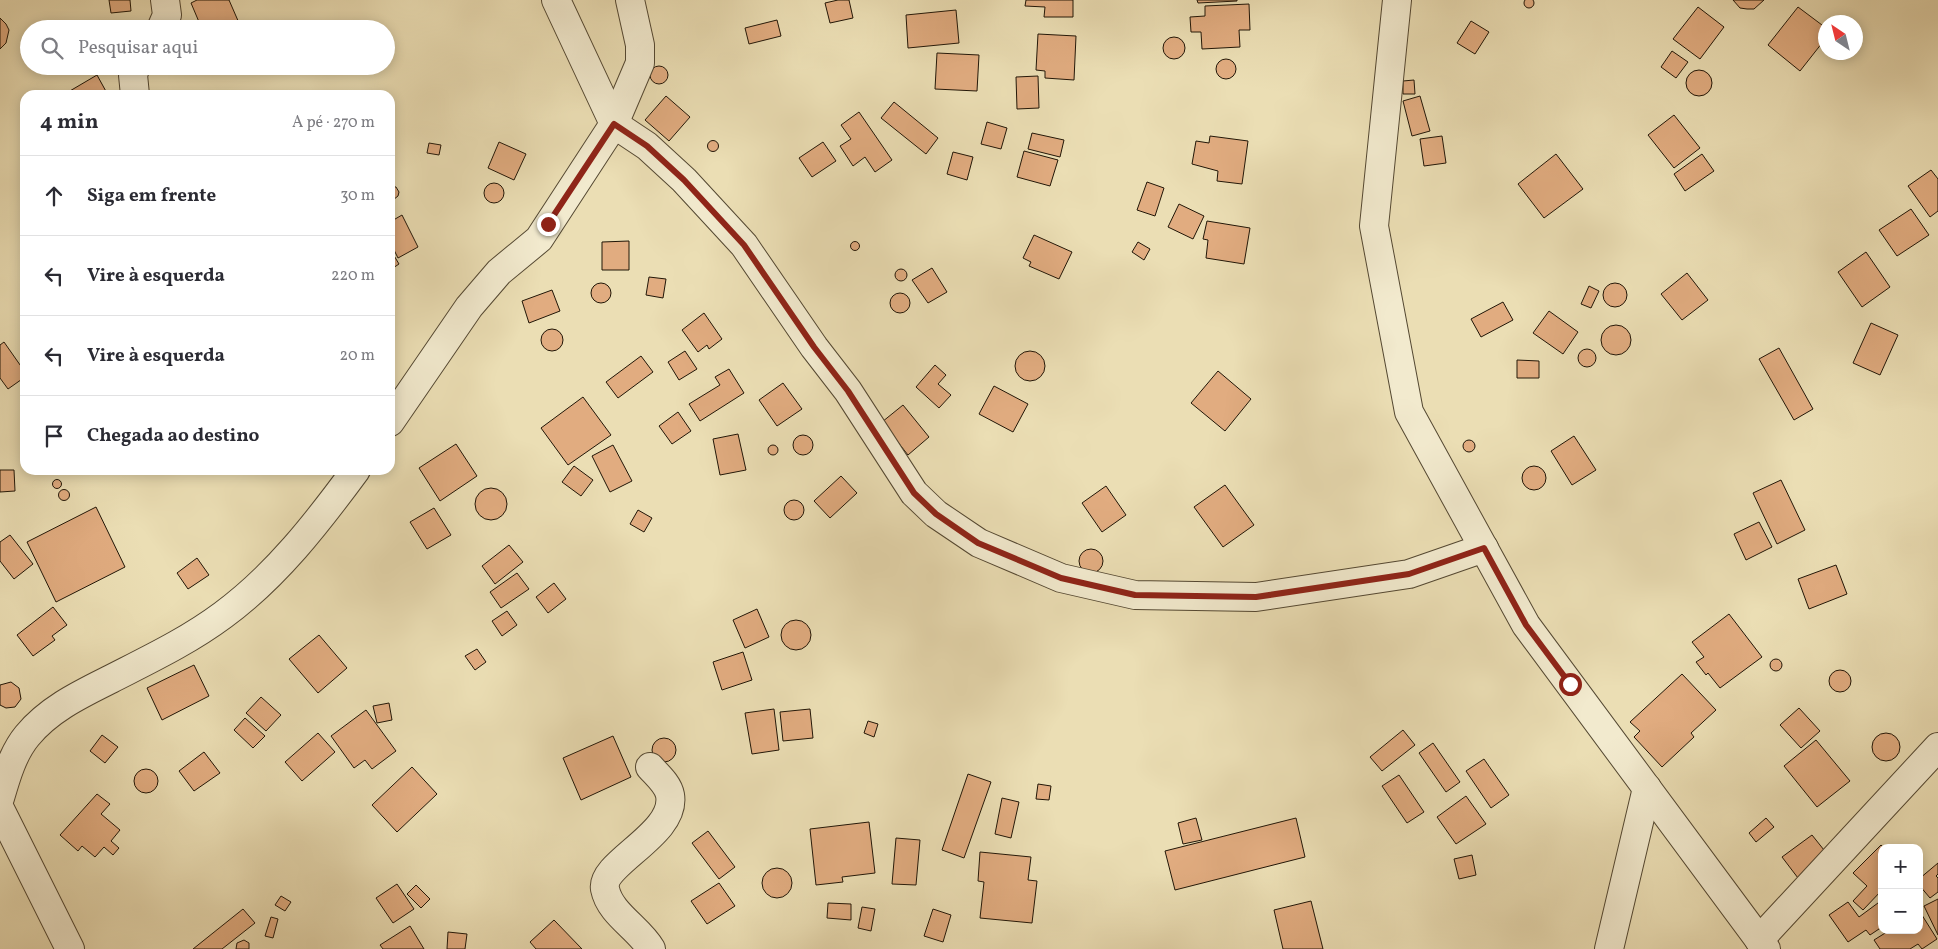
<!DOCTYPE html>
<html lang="pt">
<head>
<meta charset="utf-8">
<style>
	:root { --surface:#fff; --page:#f2f2f3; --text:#2b2b33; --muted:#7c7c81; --line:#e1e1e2 }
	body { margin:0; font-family:Vollkorn,serif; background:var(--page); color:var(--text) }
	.controls { position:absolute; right:15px; bottom:15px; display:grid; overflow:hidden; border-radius:10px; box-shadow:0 2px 12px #0003 }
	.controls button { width:45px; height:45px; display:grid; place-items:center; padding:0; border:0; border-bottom:1px solid var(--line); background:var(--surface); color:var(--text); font:25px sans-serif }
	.compass { position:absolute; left:1818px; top:15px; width:45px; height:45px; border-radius:50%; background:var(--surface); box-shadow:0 2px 12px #0003; rotate:325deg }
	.stop { position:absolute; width:15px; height:15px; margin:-11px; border:4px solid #8f2418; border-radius:50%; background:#fff }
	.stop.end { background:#8f2418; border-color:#fff; box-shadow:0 1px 5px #0008 }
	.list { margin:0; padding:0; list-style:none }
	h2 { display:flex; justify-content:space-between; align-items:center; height:65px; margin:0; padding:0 20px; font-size:21px }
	h2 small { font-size:16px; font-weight:400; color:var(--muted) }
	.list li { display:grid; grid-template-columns:32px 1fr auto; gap:15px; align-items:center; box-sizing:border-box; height:80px; padding:0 20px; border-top:1px solid var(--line) }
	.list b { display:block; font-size:19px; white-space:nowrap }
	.list em { font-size:16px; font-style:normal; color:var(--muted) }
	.icon { flex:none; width:28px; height:28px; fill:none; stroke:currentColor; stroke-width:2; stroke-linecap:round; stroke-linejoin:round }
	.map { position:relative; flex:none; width:1938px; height:949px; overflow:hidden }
	.search { position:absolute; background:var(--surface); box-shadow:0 2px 12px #0003; left:20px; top:20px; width:375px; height:55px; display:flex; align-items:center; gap:12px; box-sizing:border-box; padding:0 18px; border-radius:28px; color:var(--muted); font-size:19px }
	.panel { position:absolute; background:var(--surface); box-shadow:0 2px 12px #0003; left:20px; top:90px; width:375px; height:385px; border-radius:15px }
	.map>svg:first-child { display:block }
	.building { fill:#e1ac80; stroke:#211607 }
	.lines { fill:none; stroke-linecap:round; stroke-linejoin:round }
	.minor-casing { stroke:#544832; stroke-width:30 }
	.tertiary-casing { stroke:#544832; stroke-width:30 }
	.minor { stroke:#f2eace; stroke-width:28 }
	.tertiary { stroke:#f2eace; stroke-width:28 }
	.route { stroke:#8f2418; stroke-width:6 }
</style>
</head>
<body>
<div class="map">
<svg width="1938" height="949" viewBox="0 0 1938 949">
	<rect width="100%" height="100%" fill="#ebdeb4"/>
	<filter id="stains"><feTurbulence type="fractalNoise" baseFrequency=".004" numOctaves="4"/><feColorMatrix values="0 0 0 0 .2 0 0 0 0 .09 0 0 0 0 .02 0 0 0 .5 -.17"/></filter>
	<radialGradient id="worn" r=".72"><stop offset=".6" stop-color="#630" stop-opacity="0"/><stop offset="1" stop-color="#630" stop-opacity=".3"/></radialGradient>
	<g class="building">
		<circle cx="1529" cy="3" r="5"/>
		<polygon points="109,0 130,0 131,11 111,13"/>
		<polygon points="197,0 229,0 239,23 224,29 202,29 191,3"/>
		<polygon points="838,0 849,0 853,18 830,23 825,3"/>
		<polygon points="1026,0 1073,0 1073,17 1044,17 1045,7 1025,6"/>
		<polygon points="1197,0 1237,0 1237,1 1198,3"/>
		<polygon points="1733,0 1764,0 1754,9 1747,9 1740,8"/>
		<polygon points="1249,4 1250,30 1239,30 1240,47 1202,49 1201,32 1191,32 1190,17 1205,16 1205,6"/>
		<polygon points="1698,7 1724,27 1700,59 1673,39"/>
		<polygon points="1798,7 1826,28 1826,38 1800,71 1768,45"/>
		<polygon points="956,10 959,43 908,48 906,15"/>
		<polygon points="0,18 6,24 9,30 6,43 0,49"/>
		<polygon points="777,20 781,36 749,44 745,28"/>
		<polygon points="1471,21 1489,32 1475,54 1457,43"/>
		<polygon points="1038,34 1076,36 1074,80 1045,78 1045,71 1036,70"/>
		<circle cx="1174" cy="48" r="11"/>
		<polygon points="1672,51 1688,62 1676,78 1661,67"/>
		<polygon points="937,53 979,55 977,91 935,89"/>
		<circle cx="1226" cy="69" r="10"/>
		<circle cx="659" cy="75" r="9"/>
		<polygon points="200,66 222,66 213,74 205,73"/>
		<circle cx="1699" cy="83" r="13"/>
		<polygon points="97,75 108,95 63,95"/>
		<polygon points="1038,76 1039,108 1017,109 1016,77"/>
		<polygon points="1414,80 1415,94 1403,94 1403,81"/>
		<polygon points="666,96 690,117 669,141 645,120"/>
		<polygon points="1420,96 1430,131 1412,136 1403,101"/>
		<polygon points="894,102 938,138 926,154 881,118"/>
		<polygon points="859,112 892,160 875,172 865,157 853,166 840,146 851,139 841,125"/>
		<polygon points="1674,115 1700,148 1674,168 1648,135"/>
		<polygon points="987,122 1007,128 1001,149 981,144"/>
		<polygon points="1032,133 1064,140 1060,157 1028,149"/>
		<polygon points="1210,136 1248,141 1242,184 1217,181 1218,171 1192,164 1196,141 1209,143"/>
		<polygon points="1442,136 1446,163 1424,166 1420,139"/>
		<circle cx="713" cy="146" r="5.5"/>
		<polygon points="499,142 526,154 514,180 488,168"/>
		<polygon points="823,142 836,161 812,177 799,158"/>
		<polygon points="429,143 441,145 439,155 427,153"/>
		<polygon points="1024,151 1058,160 1050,186 1017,177"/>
		<polygon points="953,152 973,157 967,180 947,174"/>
		<polygon points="1556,154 1583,189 1544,218 1518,184"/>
		<polygon points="1702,154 1714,171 1685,191 1674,174"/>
		<polygon points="1931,170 1938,179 1938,211 1930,217 1908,186"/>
		<polygon points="1147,182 1164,188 1155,216 1137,210"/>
		<circle cx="494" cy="193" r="10"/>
		<polygon points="390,186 396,187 399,192 398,196 393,200 390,199"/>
		<polygon points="1179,204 1204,216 1193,239 1168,227"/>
		<polygon points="1911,209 1929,235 1897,256 1879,230"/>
		<polygon points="402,215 418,247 398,258 390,242 390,222"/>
		<polygon points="1207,221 1250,228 1244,264 1206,258 1208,240 1203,239"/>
		<polygon points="1034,235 1072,252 1059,279 1029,266 1031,262 1023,258"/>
		<polygon points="629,241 629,270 602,270 602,242"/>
		<circle cx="855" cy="246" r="4.5"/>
		<polygon points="1138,242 1150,249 1144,260 1132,252"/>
		<polygon points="390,249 399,264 390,270"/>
		<polygon points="1866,252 1890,287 1862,307 1838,272"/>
		<polygon points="932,268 947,292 928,303 912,280"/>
		<circle cx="901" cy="275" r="6"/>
		<polygon points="1687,273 1708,300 1682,320 1661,294"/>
		<polygon points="649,277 666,279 663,298 646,295"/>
		<circle cx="601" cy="293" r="10"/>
		<circle cx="1615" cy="295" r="12"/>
		<polygon points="1589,286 1599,291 1591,308 1581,304"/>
		<polygon points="552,290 560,311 529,323 522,301"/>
		<circle cx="900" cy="303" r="10"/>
		<polygon points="1503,302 1513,320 1481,337 1471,319"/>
		<polygon points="1549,311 1578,332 1563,354 1533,333"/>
		<polygon points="704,313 722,339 709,349 707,345 698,352 682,330"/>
		<polygon points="1871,323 1898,335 1880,375 1853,363"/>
		<circle cx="1616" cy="340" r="15"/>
		<circle cx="552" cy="340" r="11"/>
		<polygon points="4,342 25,372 25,377 8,389 0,378 0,345"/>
		<polygon points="1779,348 1813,409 1794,420 1759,359"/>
		<circle cx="1587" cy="358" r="9"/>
		<polygon points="685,351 697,369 679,380 668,362"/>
		<circle cx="1030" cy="366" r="15"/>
		<polygon points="641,356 653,372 618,398 606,382"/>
		<polygon points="1517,360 1539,361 1539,378 1517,378"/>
		<polygon points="935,365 946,375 938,384 951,395 939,408 916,387"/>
		<polygon points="729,369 744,393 700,421 689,404 720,385 715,377"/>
		<polygon points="1218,371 1251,399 1225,431 1191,403"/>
		<polygon points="783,383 802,409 777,426 759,400"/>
		<polygon points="994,386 1028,404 1013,432 979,414"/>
		<polygon points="583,397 611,435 568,465 541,428"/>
		<polygon points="903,405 929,437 908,455 882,422"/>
		<polygon points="678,412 691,431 672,444 659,426"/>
		<polygon points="738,434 746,470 720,475 713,439"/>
		<circle cx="803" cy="445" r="10"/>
		<polygon points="1574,436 1596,470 1572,485 1551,451"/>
		<circle cx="1469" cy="446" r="6"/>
		<polygon points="456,444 477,476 440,501 419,468"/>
		<polygon points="613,445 632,481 610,492 592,456"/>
		<circle cx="773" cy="450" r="5"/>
		<polygon points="574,466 593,480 581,496 562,482"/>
		<circle cx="1534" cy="478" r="12"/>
		<polygon points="0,470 14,470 15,491 0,492"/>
		<polygon points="841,476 857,493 830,518 814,501"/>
		<circle cx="57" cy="484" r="4.5"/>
		<polygon points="1781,480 1805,530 1777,544 1753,493"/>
		<polygon points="1225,485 1254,525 1223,547 1194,507"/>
		<polygon points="1106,486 1126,515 1102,532 1082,503"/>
		<circle cx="491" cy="504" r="16"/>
		<circle cx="64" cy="495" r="5.5"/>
		<circle cx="794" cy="510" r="10"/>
		<polygon points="96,507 125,567 56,602 27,542"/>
		<polygon points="434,508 451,535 427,549 410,522"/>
		<polygon points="638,510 652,518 644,532 630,524"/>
		<polygon points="1759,522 1772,547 1746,560 1734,534"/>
		<polygon points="10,535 33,564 14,579 0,561 0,542"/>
		<polygon points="509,545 523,562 495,584 482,566"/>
		<circle cx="1091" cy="561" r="12"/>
		<polygon points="197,558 209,575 188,589 177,573"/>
		<polygon points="1836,565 1847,594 1809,609 1798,579"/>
		<polygon points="517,573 529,589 501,608 490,592"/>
		<polygon points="554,583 566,599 548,613 536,597"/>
		<polygon points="53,607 67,625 52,636 55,640 33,656 17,635"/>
		<polygon points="757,609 769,637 745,648 733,620"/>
		<polygon points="507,611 517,625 502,636 492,621"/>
		<polygon points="1729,614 1762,657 1720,688 1708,673 1706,675 1696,662 1704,657 1692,642"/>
		<circle cx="796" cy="635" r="15"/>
		<polygon points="319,635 347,668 318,693 289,659"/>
		<polygon points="477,649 486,662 475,670 465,656"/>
		<polygon points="743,652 752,680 722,690 713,662"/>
		<circle cx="1776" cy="665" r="6"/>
		<polygon points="194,665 209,696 162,720 147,688"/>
		<circle cx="1840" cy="681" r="11"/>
		<polygon points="1682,674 1716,710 1691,733 1694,737 1662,767 1634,737 1640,731 1630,722"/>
		<polygon points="11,682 19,688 21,699 15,707 6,708 0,705 0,685"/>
		<polygon points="261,697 281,715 266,731 246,713"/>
		<polygon points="389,703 392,720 377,723 373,706"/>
		<polygon points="1799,708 1820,731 1801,748 1780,725"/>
		<polygon points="774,709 779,750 752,754 745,713"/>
		<polygon points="810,709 813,738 783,741 780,712"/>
		<polygon points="366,710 396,751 372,769 365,760 354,768 331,736"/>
		<polygon points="245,718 265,736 253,748 234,730"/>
		<polygon points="868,721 878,724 874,737 864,733"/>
		<polygon points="1403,730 1415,745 1382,771 1370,757"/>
		<circle cx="1886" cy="747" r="14"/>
		<polygon points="318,733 335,752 302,781 285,762"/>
		<polygon points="102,735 118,747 105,763 90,751"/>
		<polygon points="613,736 631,777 581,800 563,758"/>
		<circle cx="664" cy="750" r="12"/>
		<polygon points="1816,740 1850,781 1817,807 1784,766"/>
		<polygon points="1433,743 1460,782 1446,792 1419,753"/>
		<polygon points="204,752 220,773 194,791 179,771"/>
		<polygon points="1484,759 1509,795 1491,808 1466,771"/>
		<polygon points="412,767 437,794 397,832 372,805"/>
		<circle cx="146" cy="781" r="12"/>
		<polygon points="968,774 991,782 964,858 942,850"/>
		<polygon points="1399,775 1424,812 1407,823 1382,786"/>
		<polygon points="1038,784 1051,786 1049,800 1036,799"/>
		<polygon points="97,794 110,804 101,814 120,830 111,841 119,848 113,855 104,847 95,857 82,846 78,851 60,835"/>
		<polygon points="1466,796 1486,824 1456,844 1437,817"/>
		<polygon points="1002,798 1019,802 1011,838 995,834"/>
		<polygon points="1196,818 1202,840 1183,844 1178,823"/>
		<polygon points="1296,818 1305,857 1175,890 1165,851"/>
		<polygon points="1766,818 1774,827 1756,842 1749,833"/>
		<polygon points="869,822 875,873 842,877 843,882 816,885 810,829"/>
		<polygon points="708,831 735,867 719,879 692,843"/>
		<polygon points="1812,835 1828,855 1798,878 1782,857"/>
		<polygon points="896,838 920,840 916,885 892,884"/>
		<polygon points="1881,845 1884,848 1882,848 1882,890 1863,910 1853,901 1867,886 1853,873"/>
		<polygon points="980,852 1031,857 1028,880 1037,881 1032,923 980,918 984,882 978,881"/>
		<polygon points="1472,855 1476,875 1459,879 1454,859"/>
		<polygon points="1938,863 1938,874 1936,876 1938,878 1938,892 1930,898 1919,885 1919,879"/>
		<circle cx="777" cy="883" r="15"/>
		<polygon points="719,883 735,906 707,924 691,901"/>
		<polygon points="397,884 414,909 393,923 376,898"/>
		<polygon points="416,885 430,899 421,908 407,894"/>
		<polygon points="281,896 291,902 285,911 275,905"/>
		<polygon points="1938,899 1938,935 1924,906"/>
		<polygon points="1882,900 1882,927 1870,935 1866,930 1848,942 1829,915 1848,902 1859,917"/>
		<polygon points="1311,901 1323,949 1283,949 1274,910"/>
		<polygon points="828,903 851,904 851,920 827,918"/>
		<polygon points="862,907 875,909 871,931 858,928"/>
		<polygon points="243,909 255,923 222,949 193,949"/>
		<polygon points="933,909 951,915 943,942 924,936"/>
		<polygon points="1920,912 1937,939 1922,949 1918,944 1910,949 1880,949 1874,940 1890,930 1919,930"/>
		<polygon points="271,917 278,919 273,938 265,936"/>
		<polygon points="554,920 582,949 536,949 530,942"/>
		<polygon points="410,926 424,949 383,949 380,945"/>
		<polygon points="448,932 467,934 465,949 447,949"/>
		<polygon points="244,940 249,943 249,949 236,949 237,943"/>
	</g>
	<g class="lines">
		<g class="minor-casing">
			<g id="minor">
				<polyline points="556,0 614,124 647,146 684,180 744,245 814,347 848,391 914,493 936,514 979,543 1061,578 1135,595 1256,597 1409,574 1484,548"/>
				<polyline points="161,29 167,15 165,0"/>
				<polyline points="135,95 133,75 136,66"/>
				<polyline points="390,422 469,307 499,272 539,239 614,124 640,63 640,45 630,0"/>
				<path d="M650,767C657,775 668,784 670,795C677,834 600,863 605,889C610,914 639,928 651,949"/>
				<path d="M0,798C6,777 13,753 27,736C49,709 81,694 111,679C150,659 188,641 223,615C276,576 317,523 356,470"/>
				<polyline points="0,809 70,949"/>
				<polyline points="1759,940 1938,747"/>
				<polyline points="1609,949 1647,788"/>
			</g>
		</g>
		<g class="tertiary-casing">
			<polyline id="tertiary" points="1397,0 1374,226 1409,412 1526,625 1766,949"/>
		</g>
		<use href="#minor" class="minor"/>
		<use href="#tertiary" class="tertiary"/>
	</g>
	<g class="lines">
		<polyline class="route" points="548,224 614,124 647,146 684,180 744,245 814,347 848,391 914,493 936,514 978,543 1061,578 1135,595 1256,597 1409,574 1484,548 1526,625 1570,684"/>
	</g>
	<rect width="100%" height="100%" filter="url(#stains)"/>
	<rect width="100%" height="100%" fill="url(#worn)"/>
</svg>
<div class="controls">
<button>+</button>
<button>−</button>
</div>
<svg class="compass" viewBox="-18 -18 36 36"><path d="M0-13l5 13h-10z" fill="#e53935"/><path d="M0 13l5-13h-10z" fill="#7c7c81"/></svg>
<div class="stop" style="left:1570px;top:684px"></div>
<div class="stop end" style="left:548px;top:224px"></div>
<div class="search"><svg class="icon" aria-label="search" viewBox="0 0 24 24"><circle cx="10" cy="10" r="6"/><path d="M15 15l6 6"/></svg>Pesquisar aqui</div>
<section class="panel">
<h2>4 min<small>A pé · 270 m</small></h2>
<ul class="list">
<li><svg class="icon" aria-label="ahead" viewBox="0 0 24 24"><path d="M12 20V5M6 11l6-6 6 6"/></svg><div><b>Siga em frente</b></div><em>30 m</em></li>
<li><svg class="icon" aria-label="left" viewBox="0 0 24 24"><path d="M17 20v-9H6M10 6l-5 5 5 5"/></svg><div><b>Vire à esquerda</b></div><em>220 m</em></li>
<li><svg class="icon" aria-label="left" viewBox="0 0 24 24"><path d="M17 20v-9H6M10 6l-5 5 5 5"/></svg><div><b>Vire à esquerda</b></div><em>20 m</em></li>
<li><svg class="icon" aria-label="arrive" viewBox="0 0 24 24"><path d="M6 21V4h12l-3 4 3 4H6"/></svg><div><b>Chegada ao destino</b></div></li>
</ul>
</section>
</div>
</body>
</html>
